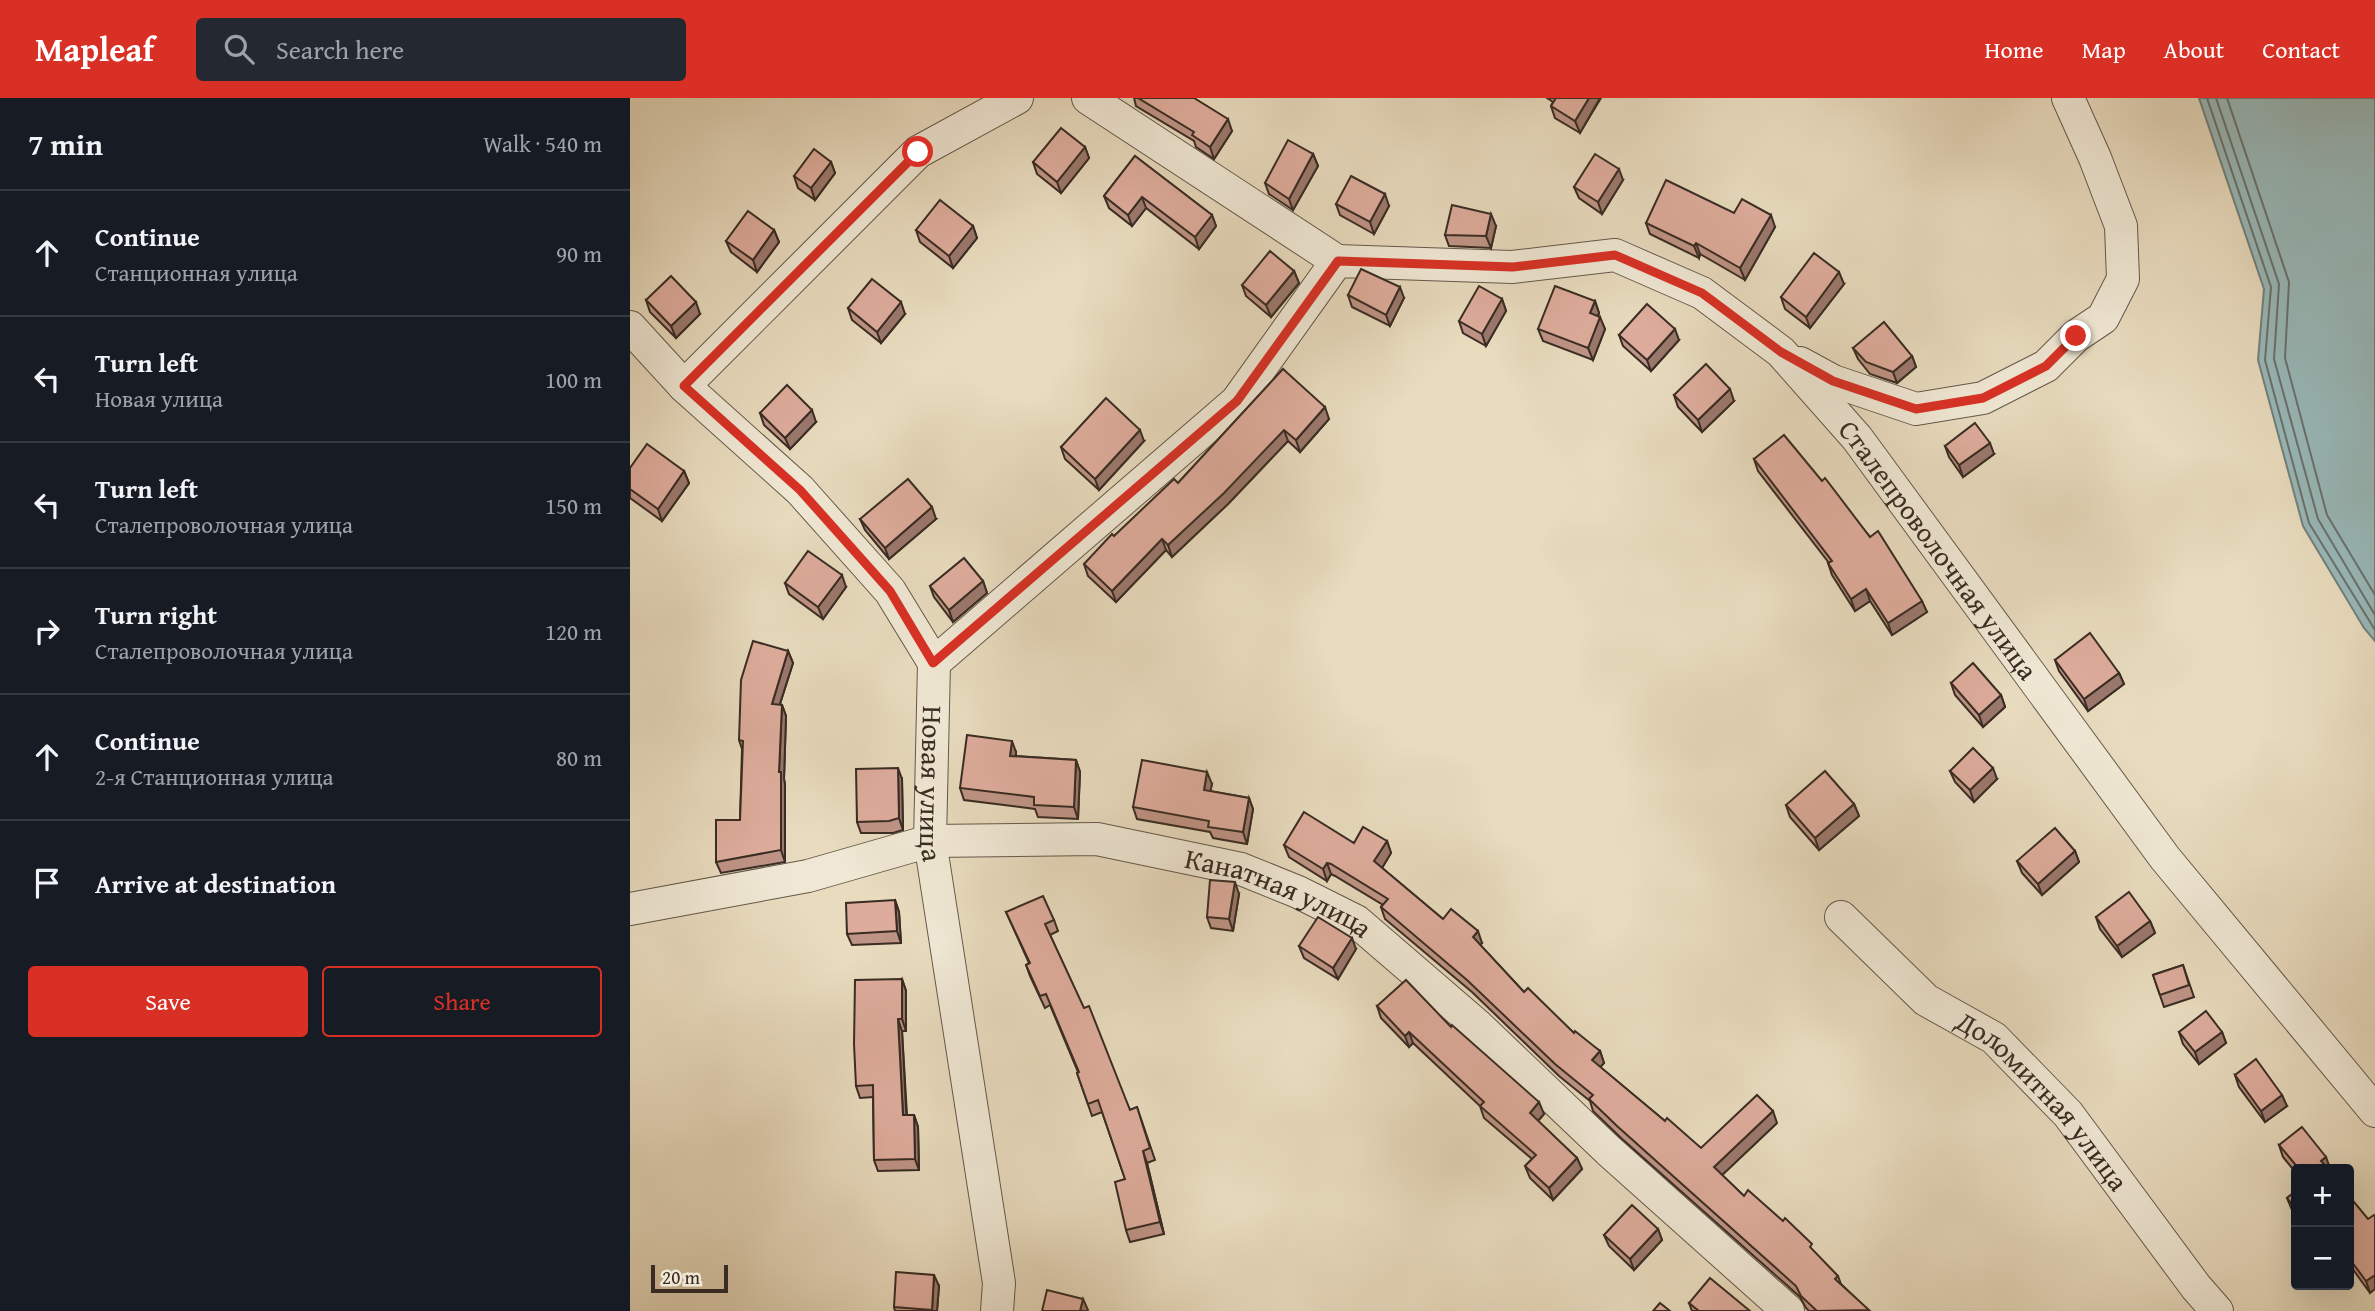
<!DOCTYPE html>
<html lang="en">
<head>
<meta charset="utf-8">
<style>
	:root { --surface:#171b24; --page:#242831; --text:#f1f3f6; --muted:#9ea1a6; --line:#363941; --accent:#d93025 }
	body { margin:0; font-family:"Gentium Book Plus",serif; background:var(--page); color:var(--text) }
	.controls { position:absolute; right:21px; bottom:21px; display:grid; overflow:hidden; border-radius:7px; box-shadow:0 7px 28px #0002 }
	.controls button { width:63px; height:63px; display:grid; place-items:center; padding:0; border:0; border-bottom:2px solid var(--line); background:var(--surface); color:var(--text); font:35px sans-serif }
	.scale { position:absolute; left:21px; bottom:18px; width:77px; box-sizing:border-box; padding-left:7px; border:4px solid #392c23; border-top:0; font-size:19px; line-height:24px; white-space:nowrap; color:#392c23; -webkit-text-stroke:5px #f0e8d5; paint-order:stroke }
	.stop { position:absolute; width:21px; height:21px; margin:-16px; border:5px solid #d93025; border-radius:50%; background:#fff }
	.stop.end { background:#d93025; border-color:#fff; box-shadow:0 2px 7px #0008 }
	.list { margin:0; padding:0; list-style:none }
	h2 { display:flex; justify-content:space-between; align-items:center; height:91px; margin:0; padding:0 28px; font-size:30px }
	h2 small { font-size:23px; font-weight:400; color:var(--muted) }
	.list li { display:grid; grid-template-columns:46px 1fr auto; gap:21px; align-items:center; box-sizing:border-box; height:126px; padding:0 28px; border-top:2px solid var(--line) }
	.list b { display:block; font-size:26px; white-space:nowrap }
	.list p { margin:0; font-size:23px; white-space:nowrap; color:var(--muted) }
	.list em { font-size:23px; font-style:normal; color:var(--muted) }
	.actions { display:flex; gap:14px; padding:21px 28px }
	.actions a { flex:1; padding:16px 0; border:2px solid var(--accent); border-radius:7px; text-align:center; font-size:24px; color:var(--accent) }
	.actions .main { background:var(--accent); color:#fff }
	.icon { flex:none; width:38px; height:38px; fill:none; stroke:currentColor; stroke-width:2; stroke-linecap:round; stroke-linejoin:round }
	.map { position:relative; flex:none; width:1745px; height:1213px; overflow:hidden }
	header { display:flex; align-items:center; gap:42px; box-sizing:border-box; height:98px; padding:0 35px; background:var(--accent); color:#fff }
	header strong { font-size:33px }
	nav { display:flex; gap:38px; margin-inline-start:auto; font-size:24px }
	.search { width:490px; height:63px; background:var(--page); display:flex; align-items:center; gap:18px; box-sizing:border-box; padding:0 24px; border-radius:7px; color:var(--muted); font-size:26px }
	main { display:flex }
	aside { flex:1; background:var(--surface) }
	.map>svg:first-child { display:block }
	.water { fill:#99b9b9; stroke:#73817d; stroke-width:2 }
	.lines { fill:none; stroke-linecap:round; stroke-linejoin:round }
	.shore { stroke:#69726e; stroke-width:2 }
	.minor-casing { stroke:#65584a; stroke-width:34 }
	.minor { stroke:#f0e8d5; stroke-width:32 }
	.wall { fill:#bf9486; stroke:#392c23; stroke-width:2 }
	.shaded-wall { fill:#9b786d; stroke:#392c23; stroke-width:2 }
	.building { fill:#deac9c; stroke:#392c23; stroke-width:2 }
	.route { stroke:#d93025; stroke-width:9 }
	.labels { text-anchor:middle; stroke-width:7; stroke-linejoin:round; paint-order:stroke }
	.street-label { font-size:28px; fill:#392c23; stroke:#f0e8d5 }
</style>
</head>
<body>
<header>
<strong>Mapleaf</strong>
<div class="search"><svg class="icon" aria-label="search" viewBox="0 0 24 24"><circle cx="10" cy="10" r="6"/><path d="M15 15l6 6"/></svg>Search here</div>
<nav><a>Home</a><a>Map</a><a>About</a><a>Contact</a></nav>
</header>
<main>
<aside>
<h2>7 min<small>Walk · 540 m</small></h2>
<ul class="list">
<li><svg class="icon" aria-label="ahead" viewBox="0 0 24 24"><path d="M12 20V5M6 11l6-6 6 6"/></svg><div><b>Continue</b><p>Станционная улица</p></div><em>90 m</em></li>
<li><svg class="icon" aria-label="left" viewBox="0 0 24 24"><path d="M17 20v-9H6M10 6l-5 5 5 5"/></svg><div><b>Turn left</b><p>Новая улица</p></div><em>100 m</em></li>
<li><svg class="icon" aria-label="left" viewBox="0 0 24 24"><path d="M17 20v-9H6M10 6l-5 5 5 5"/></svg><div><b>Turn left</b><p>Сталепроволочная улица</p></div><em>150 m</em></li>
<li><svg class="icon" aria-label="right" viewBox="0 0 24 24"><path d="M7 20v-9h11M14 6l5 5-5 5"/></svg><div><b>Turn right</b><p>Сталепроволочная улица</p></div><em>120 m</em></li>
<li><svg class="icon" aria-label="ahead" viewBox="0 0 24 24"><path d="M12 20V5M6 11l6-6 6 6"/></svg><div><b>Continue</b><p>2-я Станционная улица</p></div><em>80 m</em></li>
<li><svg class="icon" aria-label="arrive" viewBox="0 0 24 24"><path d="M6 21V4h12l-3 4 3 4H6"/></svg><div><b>Arrive at destination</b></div></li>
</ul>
<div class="actions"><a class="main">Save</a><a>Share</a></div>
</aside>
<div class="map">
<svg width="1745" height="1213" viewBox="0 0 1745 1213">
	<rect width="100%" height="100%" fill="#e8dbbe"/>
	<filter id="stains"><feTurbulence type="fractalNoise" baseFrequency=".00286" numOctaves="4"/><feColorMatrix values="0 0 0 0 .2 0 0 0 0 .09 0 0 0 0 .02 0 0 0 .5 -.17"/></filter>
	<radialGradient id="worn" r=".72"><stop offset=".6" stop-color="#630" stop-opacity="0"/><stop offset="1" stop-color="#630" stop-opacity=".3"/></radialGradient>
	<polygon class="water" points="1569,0 1745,0 1745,543 1734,530 1673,428 1628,262 1634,191"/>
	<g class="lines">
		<g class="shore">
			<polyline points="1577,0 1641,189 1635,262 1679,425 1745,532"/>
			<polyline points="1586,0 1649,186 1644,261 1688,421 1745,517"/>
			<polyline points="1597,0 1659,184 1655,260 1697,417 1745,497"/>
		</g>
		<g class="minor-casing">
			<g id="minor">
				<polyline points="458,0 707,163"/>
				<path id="s1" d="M0,229L54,288L170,392L260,493L304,565L300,743L369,1185L367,1213"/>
				<polyline points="1170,265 1203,283 1286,311 1353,300 1416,268 1446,238 1473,220 1493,181 1491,128 1465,60 1438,0"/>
				<polyline points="54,288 288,54 387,0"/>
				<path id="s2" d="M304,565L607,303L707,163L882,169L985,157L1072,195L1151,254L1227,340L1535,760L1745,1013"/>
				<path id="s3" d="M0,811L178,778L300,743L467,741L611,771L668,794L726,823L848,928L979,1053L1158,1213"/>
				<path id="s4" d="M1211,819L1296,902L1364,940L1438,1016L1566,1189L1587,1213"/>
			</g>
		</g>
		<use href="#minor" class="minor"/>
	</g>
	<g class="wall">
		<polygon points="504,0 564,0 602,33 584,61 566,49 564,43 506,8"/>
		<polygon points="917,0 971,0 950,35 925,20 921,8 923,4"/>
		<polygon points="455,49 459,60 431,95 407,76 403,64"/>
		<polygon points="683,56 688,68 663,112 639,96 635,85"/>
		<polygon points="505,58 582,117 586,128 569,151 516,110 502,128 479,110 474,98"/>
		<polygon points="201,64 205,75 185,102 168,90 164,78"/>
		<polygon points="993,82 972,116 949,100 944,89"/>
		<polygon points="706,106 759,108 744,136 710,117"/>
		<polygon points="1104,115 1145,129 1115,182 1070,156 1069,160 1020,136 1016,125"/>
		<polygon points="343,128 347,140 323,170 290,144 286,132"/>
		<polygon points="866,128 861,150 819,148 815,137"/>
		<polygon points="144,132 149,144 127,174 101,154 96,143"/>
		<polygon points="664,173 669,185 641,219 616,198 612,187"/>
		<polygon points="1214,186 1180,230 1155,211 1151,199"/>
		<polygon points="718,197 774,200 760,228 722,209"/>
		<polygon points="872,201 876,213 856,248 833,235 829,223"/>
		<polygon points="16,202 70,216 46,240 20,214"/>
		<polygon points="965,203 969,215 968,218 975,231 963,262 913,243 908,231"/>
		<polygon points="218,210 275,216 251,245 222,222"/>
		<polygon points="989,237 1049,242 1021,273 993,248"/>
		<polygon points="1223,250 1282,258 1286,269 1267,285 1240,276 1228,261"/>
		<polygon points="653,271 699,321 670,354 658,343 598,406 542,459 536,452 486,504 458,478 454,466 484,438 548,385"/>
		<polygon points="1044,297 1104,303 1072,334 1048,309"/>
		<polygon points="130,315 186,324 160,351 134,327"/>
		<polygon points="514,343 469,392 435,361 431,349"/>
		<polygon points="1315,348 1364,356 1333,379 1319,359"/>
		<polygon points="1124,361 1192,383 1240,439 1297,514 1262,537 1240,503 1225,513 1202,477 1198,465 1199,465 1128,373"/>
		<polygon points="0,370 54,373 59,385 32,423 0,400"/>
		<polygon points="230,421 306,421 259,461 235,432"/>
		<polygon points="353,483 357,495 323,524 304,499 300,488"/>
		<polygon points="155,485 216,489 193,521 159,496"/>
		<polygon points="158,553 163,565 150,606 152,607 156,618 154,681 155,686 155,764 91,775 86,764 110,722 112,651 109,642"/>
		<polygon points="1425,562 1489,575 1494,586 1458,613 1429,573"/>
		<polygon points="1321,585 1371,597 1375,609 1353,629 1325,597"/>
		<polygon points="386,654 386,658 446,662 450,674 448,721 408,719 405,711 334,702 330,690"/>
		<polygon points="1320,673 1367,681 1344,704 1325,684"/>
		<polygon points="272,681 273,732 263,735 231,735 227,724"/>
		<polygon points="582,686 580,693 619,700 623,711 617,746 583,740 580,734 507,721 503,709"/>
		<polygon points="1224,706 1229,718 1189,752 1160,719 1156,707"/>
		<polygon points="757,743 761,755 752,770 813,821 852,845 850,847 894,894 944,935 970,953 974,965 970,969 1035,1023 1071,1050 1147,1025 1092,1077 1114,1098 1185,1155 1208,1178 1211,1186 1239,1213 1179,1213 1176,1210 1170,1199 991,1040 963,1013 960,1003 929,978 842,894 755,821 751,809 753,807 705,778 701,776 697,783 659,759 654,747"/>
		<polygon points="1445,753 1449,764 1412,797 1392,775 1387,763"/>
		<polygon points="609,796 603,833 581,830 577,819"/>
		<polygon points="265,802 269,814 271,845 222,847 217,836"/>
		<polygon points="376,814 424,822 428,833 420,837 500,1012 507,1009 525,1062 517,1065 534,1136 500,1144 496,1132 495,1081 472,1014 462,1018 447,975 448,974 420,907 415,910 400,878 396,867 399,865"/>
		<polygon points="1466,819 1520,823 1525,835 1492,859 1470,831"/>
		<polygon points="669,848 726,851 708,881 674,860"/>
		<polygon points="1553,867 1564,899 1534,909 1523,877"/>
		<polygon points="272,881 276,893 276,933 272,933 277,1017 284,1017 288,1029 289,1072 248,1073 244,1062 243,999 230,1000 226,988"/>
		<polygon points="747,908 821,929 914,1016 908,1023 947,1060 952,1071 923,1102 900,1080 895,1068 902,1061 854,1020 850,1008 783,945 779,949 751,920"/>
		<polygon points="1549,934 1592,934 1596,945 1569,966 1553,946"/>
		<polygon points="1605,977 1657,1008 1635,1024 1609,989"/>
		<polygon points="1649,1047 1700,1070 1699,1071 1666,1071 1666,1075 1653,1059"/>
		<polygon points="1666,1093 1666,1118 1662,1112 1657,1100"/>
		<polygon points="1719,1098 1740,1195 1719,1166"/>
		<polygon points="1028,1131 1032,1142 1004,1172 979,1148 974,1137"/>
		<polygon points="309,1188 307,1213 265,1213 264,1209"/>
		<polygon points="1059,1205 1120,1213 1062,1213"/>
	</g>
	<g class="shaded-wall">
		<polygon points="959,0 970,0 950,35 945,23"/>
		<polygon points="598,21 602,33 584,61 580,49"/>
		<polygon points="455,49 459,60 431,95 427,84"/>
		<polygon points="683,56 688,68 663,112 659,101"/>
		<polygon points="201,64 205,75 185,102 181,90"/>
		<polygon points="989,71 993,82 972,116 968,104"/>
		<polygon points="755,96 759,108 744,136 740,124"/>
		<polygon points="512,99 516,110 502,128 498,117"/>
		<polygon points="861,116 866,128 861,150 856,138"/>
		<polygon points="582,117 586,128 569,151 565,139"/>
		<polygon points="1141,117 1145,129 1115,182 1110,170"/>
		<polygon points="343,128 347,140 323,170 319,158"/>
		<polygon points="144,132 149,144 127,174 123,162"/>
		<polygon points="1066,145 1070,156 1069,160 1064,148"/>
		<polygon points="664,173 669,185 641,219 636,207"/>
		<polygon points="1209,174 1214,186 1180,230 1176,219"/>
		<polygon points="770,189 774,200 760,228 756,217"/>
		<polygon points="872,201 876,213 856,248 852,236"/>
		<polygon points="965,203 969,215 964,227 960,215"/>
		<polygon points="66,204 70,216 46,240 41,228"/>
		<polygon points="271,204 275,216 251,245 247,234"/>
		<polygon points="970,219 975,231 963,262 958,250"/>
		<polygon points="1045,231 1049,242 1021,273 1017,262"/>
		<polygon points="1282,258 1286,269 1267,285 1263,274"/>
		<polygon points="1100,291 1104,303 1072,334 1068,322"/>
		<polygon points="695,309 699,321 670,354 666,342"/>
		<polygon points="182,312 186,324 160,351 155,340"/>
		<polygon points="510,332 514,343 469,392 465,381"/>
		<polygon points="654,332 658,343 598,406 542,459 538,447"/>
		<polygon points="1360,345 1364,356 1333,379 1329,367"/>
		<polygon points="54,373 59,385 32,423 28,411"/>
		<polygon points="302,409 306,421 259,461 255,450"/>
		<polygon points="532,441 536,452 486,504 482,493"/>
		<polygon points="212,477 216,489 193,521 188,509"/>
		<polygon points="353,483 357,495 323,524 319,512"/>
		<polygon points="1236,491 1240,503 1225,513 1221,501"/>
		<polygon points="1292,503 1297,514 1262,537 1258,525"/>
		<polygon points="158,553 163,565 146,618 142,606"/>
		<polygon points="1489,575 1494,586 1458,613 1454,601"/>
		<polygon points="1371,597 1375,609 1353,629 1349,617"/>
		<polygon points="152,607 156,618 154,681 155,686 155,764 151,752 149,674"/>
		<polygon points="382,643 386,654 384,670 380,658"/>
		<polygon points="446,662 450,674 448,721 444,709"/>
		<polygon points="268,670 272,681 273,732 269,720"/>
		<polygon points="1363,670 1367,681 1344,704 1340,692"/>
		<polygon points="577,674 582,686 578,704 574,692"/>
		<polygon points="619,700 623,711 617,746 613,734"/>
		<polygon points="1224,706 1229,718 1189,752 1185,740"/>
		<polygon points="757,743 761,755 749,775 744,763"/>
		<polygon points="1445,753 1449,764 1412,797 1408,786"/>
		<polygon points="697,765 701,776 697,783 693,771"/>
		<polygon points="605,784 609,796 603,833 599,821"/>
		<polygon points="265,802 269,814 271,845 267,833"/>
		<polygon points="1520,823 1525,835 1492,859 1487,848"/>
		<polygon points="848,833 852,845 847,851 843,839"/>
		<polygon points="722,840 726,851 708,881 703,870"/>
		<polygon points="272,881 276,893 276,933 272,921"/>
		<polygon points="268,921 272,933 277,1029 273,1017"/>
		<polygon points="779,934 783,945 779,949 775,938"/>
		<polygon points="1592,934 1596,945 1569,966 1565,954"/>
		<polygon points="970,953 974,965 966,974 962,962"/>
		<polygon points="1652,997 1657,1008 1635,1024 1631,1013"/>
		<polygon points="909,1004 914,1016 904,1027 900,1015"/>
		<polygon points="1143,1013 1147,1025 1088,1081 1084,1069"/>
		<polygon points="284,1017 288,1029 289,1072 285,1061"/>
		<polygon points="513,1053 517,1065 534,1136 530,1124"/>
		<polygon points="1696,1059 1700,1070 1699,1071 1694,1071 1691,1063"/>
		<polygon points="947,1060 952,1071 923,1102 919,1090"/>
		<polygon points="1028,1131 1032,1142 1004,1172 1000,1161"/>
		<polygon points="304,1177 309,1188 307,1213 303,1213 302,1212"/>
		<polygon points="1745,1177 1745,1191 1740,1195 1736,1183"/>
		<polygon points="453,1201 458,1212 457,1213 450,1213"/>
	</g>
	<g class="building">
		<polygon points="508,0 564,0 598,21 580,49 562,37 564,34"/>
		<polygon points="926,0 959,0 945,23 921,8"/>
		<polygon points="431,30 455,49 427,84 403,64"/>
		<polygon points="658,42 683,56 659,101 635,85"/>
		<polygon points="184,51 201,64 181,90 164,78"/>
		<polygon points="965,56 989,71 968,104 944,89"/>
		<polygon points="505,58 582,117 565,139 512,99 498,117 474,98"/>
		<polygon points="721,78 755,96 740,124 706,106"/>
		<polygon points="1036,82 1104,115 1112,101 1141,117 1110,170 1066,145 1064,148 1016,125"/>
		<polygon points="310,102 343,128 319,158 286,132"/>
		<polygon points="822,107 861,116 856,138 815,137"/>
		<polygon points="118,113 144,132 123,162 96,143"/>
		<polygon points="640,153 664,173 636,207 612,187"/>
		<polygon points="1184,155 1209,174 1176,219 1151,199"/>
		<polygon points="731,171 770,189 756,217 718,197"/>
		<polygon points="41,178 66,204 41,228 16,202"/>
		<polygon points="242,181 271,204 247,234 218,210"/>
		<polygon points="849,188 872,201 852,236 829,223"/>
		<polygon points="925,188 965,203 960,215 970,219 958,250 908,231"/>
		<polygon points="1017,206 1045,231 1017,262 989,237"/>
		<polygon points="1254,224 1282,258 1263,274 1236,264 1223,250"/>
		<polygon points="1076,266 1100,291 1068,322 1044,297"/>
		<polygon points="653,271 695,309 666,342 654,332 594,395 538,447 532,441 482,493 454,466 482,436 484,438 544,381 548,385"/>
		<polygon points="157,287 182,312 155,340 130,315"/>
		<polygon points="476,300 510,332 465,381 431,349"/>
		<polygon points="1345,325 1360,345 1329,367 1315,348"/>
		<polygon points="1154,337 1192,383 1195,380 1240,439 1248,433 1292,503 1258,525 1236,491 1221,501 1198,465 1202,463 1124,361"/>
		<polygon points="17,346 54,373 28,411 0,391 0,370"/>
		<polygon points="278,381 302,409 255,450 230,421"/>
		<polygon points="178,453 212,477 188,509 155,485"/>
		<polygon points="334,460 353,483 319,512 300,488"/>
		<polygon points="1460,535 1489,575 1454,601 1425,562"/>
		<polygon points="123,543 158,553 142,606 152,607 149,674 151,674 151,752 86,764 86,722 110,722 113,643 109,642 111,582"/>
		<polygon points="1343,565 1371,597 1349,617 1321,585"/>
		<polygon points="337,637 382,643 380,658 446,662 444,709 404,707 404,699 330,690"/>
		<polygon points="1343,650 1363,670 1340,692 1320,673"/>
		<polygon points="512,662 577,674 574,692 619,700 613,734 578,729 579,723 503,709"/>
		<polygon points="268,670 269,720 259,723 227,724 226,671"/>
		<polygon points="1195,673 1224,706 1185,740 1156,707"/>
		<polygon points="674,714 724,745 733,729 757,743 744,763 813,821 821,811 848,833 843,839 894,894 898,890 944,935 945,933 970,953 962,962 1035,1023 1037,1020 1071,1050 1127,997 1143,1013 1084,1069 1114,1098 1118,1092 1153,1123 1155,1120 1182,1146 1180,1149 1208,1178 1205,1181 1239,1212 1187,1213 1171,1198 1166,1188 987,1028 959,1001 963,997 925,966 837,882 751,809 758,801 701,766 697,765 693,771 654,747"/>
		<polygon points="1425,730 1445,753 1408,786 1387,763"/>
		<polygon points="580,782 605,784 599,821 577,819"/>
		<polygon points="1499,794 1520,823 1487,848 1466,819"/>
		<polygon points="413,798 424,822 415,826 454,910 459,908 500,1012 507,1009 520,1050 513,1053 530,1124 496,1132 485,1084 495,1081 468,1002 458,1006 447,975 449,974 416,896 410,898 396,867 400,865 376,814"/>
		<polygon points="265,802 267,833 217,836 216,805"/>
		<polygon points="688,819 722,840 703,870 669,848"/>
		<polygon points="1553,867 1559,887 1530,897 1523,877"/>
		<polygon points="272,881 272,921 268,921 273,1017 284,1017 285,1061 244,1062 243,987 226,988 224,946 225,882"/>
		<polygon points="776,882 821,929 822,927 909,1004 900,1015 947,1060 919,1090 895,1068 906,1057 850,1008 854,1004 779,934 775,938 747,908"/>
		<polygon points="1576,913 1592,934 1565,954 1549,934"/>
		<polygon points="1626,961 1652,997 1631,1013 1605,977"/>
		<polygon points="1672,1029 1696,1059 1691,1063 1698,1071 1669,1071 1649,1047"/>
		<polygon points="1666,1093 1666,1111 1657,1100"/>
		<polygon points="1719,1098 1738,1121 1744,1117 1745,1118 1745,1177 1736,1183 1719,1160"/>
		<polygon points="1002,1107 1028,1131 1000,1161 974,1137"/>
		<polygon points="266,1174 304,1177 302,1212 264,1209"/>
		<polygon points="1080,1180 1120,1213 1069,1213 1059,1205"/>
		<polygon points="417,1192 453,1201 450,1213 412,1213"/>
		<polygon points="1030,1205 1040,1213 1023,1213"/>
	</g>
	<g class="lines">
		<polyline class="route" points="288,54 54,288 170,392 260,493 303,565 607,303 708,163 883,169 985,157 1072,195 1151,254 1203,283 1286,311 1353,300 1416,268 1446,238"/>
	</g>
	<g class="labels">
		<g class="street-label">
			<text dy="10" stroke="none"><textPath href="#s2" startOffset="1298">Сталепроволочная улица</textPath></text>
			<text dy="10" stroke="none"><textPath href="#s1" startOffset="576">Новая улица</textPath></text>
			<text dy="10" stroke="none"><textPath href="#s3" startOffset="665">Канатная улица</textPath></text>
			<text dy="10" stroke="none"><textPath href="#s4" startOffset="275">Доломитная улица</textPath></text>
		</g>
	</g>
	<rect width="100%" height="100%" filter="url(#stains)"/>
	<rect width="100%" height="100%" fill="url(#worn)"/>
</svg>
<div class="controls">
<button>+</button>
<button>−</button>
</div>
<div class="scale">20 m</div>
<div class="stop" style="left:288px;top:54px"></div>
<div class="stop end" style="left:1446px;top:238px"></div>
</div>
</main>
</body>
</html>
